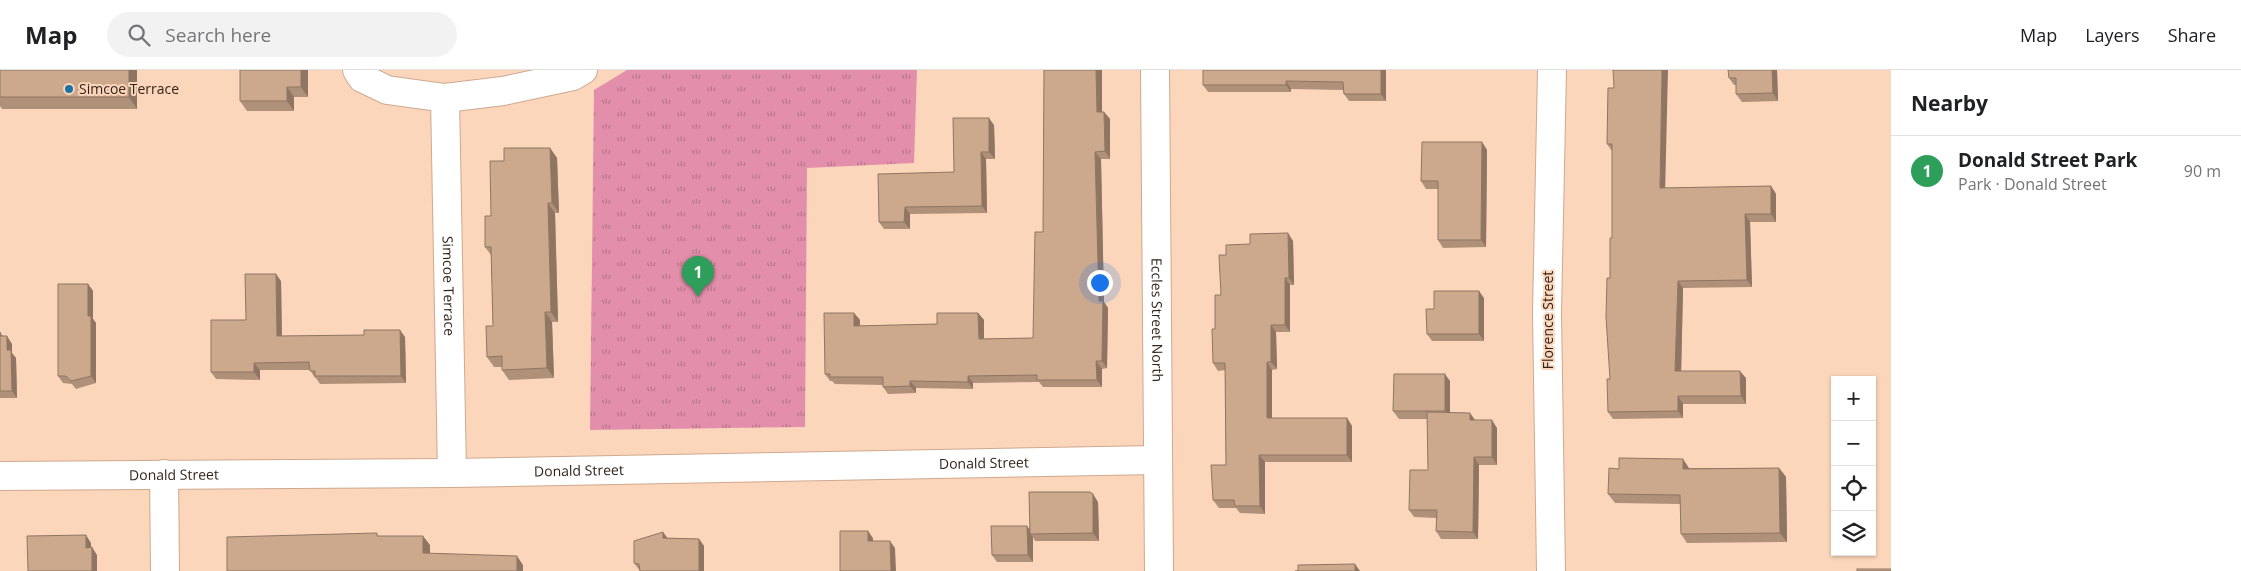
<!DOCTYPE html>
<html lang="en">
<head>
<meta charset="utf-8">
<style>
	:root { --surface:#fff; --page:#f2f2f2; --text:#202124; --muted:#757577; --line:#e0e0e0; --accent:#d93025 }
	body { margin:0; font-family:"Open Sans",sans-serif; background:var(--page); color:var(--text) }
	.controls { position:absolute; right:15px; bottom:15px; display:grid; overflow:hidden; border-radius:0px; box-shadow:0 1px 4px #0004 }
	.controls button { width:45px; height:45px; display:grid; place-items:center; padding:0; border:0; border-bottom:1px solid var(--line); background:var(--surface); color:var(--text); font:25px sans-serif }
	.you { position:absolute; left:1099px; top:212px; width:18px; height:18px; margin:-12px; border:4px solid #fff; border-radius:50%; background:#1a73e8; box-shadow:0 0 0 8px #1a73e833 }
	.badge { display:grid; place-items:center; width:32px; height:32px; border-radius:50%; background:var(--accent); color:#fff; font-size:16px; font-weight:700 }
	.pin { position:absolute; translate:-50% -41px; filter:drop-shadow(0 1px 2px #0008) }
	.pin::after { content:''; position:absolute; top:26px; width:18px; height:15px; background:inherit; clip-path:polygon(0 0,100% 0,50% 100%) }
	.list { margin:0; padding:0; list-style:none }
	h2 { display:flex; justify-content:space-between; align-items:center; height:65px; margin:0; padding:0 20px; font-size:21px }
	h2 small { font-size:16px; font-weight:400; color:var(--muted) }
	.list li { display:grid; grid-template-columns:32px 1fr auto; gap:15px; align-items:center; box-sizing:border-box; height:70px; padding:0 20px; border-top:1px solid var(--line) }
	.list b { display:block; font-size:19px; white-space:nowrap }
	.list p { margin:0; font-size:16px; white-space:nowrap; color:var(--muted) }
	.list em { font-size:16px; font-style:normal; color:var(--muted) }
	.icon { flex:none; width:28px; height:28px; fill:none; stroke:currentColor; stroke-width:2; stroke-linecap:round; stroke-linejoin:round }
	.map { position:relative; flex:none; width:1891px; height:501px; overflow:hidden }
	header { display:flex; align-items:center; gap:30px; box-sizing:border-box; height:70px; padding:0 25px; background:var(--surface); border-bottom:1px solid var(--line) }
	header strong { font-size:24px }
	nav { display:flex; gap:28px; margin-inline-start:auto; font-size:18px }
	.search { width:350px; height:45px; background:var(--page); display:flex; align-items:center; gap:12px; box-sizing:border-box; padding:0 18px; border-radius:28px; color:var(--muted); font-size:19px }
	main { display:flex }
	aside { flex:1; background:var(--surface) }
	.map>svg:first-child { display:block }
	.park { fill:url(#park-tufts) }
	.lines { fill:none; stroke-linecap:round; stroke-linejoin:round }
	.minor-casing { stroke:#cea98f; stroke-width:30 }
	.minor { stroke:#fff; stroke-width:28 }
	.wall { fill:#af9079 }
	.shaded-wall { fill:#8f7663 }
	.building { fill:#cca88d; stroke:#8f7663 }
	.poi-dot { fill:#1b73a3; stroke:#fcd6bb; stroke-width:2 }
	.labels { text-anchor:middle; stroke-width:4; stroke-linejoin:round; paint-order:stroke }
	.poi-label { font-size:14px; fill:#32241a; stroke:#fcd6bb; text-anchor:start }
	.street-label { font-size:14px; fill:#32241a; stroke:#fcd6bb }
</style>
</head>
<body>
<header>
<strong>Map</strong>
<div class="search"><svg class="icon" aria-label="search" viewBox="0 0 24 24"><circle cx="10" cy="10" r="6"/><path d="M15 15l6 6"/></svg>Search here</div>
<nav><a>Map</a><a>Layers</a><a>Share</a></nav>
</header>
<main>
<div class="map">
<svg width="1891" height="501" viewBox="0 0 1891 501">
	<defs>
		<pattern id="park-tufts" width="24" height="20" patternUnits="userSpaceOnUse" patternTransform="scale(1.25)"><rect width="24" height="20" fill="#e38fac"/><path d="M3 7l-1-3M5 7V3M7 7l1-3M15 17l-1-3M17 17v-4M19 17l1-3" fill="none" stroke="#b9758b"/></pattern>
	</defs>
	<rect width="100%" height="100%" fill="#fcd6bb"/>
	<polygon class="park" points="627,0 917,0 914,93 807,98 805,357 590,360 594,20"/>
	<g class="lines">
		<g class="minor-casing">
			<g id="minor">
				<polyline points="357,0 362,8 387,20 445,28 503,21 573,6 583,0"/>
				<path id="s1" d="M1155,0L1159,501"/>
				<path id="s2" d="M445,28L452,403"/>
				<polyline points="164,404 165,501"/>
				<path id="s3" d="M0,406L452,403L1158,390"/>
				<polyline points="1551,501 1547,243 1552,0"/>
			</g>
		</g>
		<use href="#minor" class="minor"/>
	</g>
	<g class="wall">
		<polygon points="0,0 137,0 137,39 2,39 0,36"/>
		<polygon points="308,0 308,27 294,27 294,41 247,41 240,31"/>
		<polygon points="1044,0 1102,0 1102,42 1104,42 1110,49 1110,89 1101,89 1104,232 1108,238 1107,298 1102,299 1102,317 1043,317 1039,312 973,313 973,319 916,318 916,323 888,324 883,317 883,315 835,314 832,311 830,311 825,304 854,243 860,250 860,256 937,254 978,243 984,250 984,269 1033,268 1043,162"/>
		<polygon points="1203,0 1386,0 1386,31 1349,31 1344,24 1343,20 1291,19 1291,22 1208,22 1203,15"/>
		<polygon points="1728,0 1777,0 1778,31 1742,32 1736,24 1736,15 1734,15 1729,8"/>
		<polygon points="1608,18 1665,118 1771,116 1776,124 1776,152 1750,152 1752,217 1683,218 1681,301 1746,308 1746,334 1683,334 1683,348 1613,349 1608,342 1610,309 1610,208 1612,168 1612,81 1607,74"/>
		<polygon points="994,55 995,89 986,89 987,143 910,144 910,159 884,159 879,152 954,102"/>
		<polygon points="1482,72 1487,80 1486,177 1443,178 1438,170 1438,119 1426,119 1421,111"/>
		<polygon points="550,78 557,88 559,143 555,143 558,252 552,252 554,308 509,310 502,300 502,297 494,297 487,287 493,256 491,185 485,177 491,146 504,91"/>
		<polygon points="1293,171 1294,215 1290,215 1290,262 1276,262 1277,299 1272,300 1272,348 1347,348 1352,356 1352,392 1265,392 1265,444 1240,443 1236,438 1219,438 1213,430 1226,395 1225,300 1218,301 1213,293 1215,259 1221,225 1226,185"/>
		<polygon points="281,211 282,266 405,267 406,313 320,314 316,308 315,308 310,300 260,300 260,310 216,309 211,302 246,250"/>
		<polygon points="88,214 93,221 93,249 96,253 96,313 76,319 72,314 63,313 58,306"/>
		<polygon points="1484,228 1484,271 1432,271 1427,264 1434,239"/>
		<polygon points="0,262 3,266 12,274 12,283 16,288 17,328 0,328"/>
		<polygon points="1450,311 1450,343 1497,358 1497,395 1479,395 1478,469 1441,469 1436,461 1436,448 1414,447 1409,440 1428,400 1427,349 1399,349 1393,341"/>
		<polygon points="1689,398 1779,398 1786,407 1787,472 1687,473 1681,464 1680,434 1615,433 1608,424"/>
		<polygon points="1098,432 1099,471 1035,471 1033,467 1033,492 997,492 992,485 1030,459"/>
		<polygon points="668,468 699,469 704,476 640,501 634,493"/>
	</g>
	<g class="shaded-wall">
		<polygon points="129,0 137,0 137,39 129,27"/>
		<polygon points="301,0 308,0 308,27 301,17"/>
		<polygon points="1096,0 1102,0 1102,49 1097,42"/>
		<polygon points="1381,0 1386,0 1386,31 1381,24"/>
		<polygon points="1662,0 1668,0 1665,126 1660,118"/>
		<polygon points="1772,0 1777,0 1778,31 1773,23"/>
		<polygon points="1286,11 1291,19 1291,22 1286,15"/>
		<polygon points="287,17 294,27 294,41 287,31"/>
		<polygon points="1104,42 1110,49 1110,89 1105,81"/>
		<polygon points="989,48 994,55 995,89 989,82"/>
		<polygon points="1482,72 1487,80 1486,177 1481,170"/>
		<polygon points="550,78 557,88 559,143 552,133"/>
		<polygon points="981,82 986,89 987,143 982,136"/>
		<polygon points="1095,82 1101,89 1104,232 1108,238 1107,298 1102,291 1099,231"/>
		<polygon points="1771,116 1776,124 1776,152 1771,144"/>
		<polygon points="548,133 555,143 558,252 551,242"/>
		<polygon points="905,137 910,144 910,159 904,152"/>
		<polygon points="1745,144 1750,152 1752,217 1747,210"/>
		<polygon points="1288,163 1293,171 1294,215 1289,208"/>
		<polygon points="276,204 281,211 282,274 277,266"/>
		<polygon points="1285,208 1290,215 1290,262 1285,255"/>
		<polygon points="1678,211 1683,218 1681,309 1675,301"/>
		<polygon points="88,214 93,221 93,249 96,253 96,313 91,306 88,246"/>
		<polygon points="1479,221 1484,228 1484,271 1479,264"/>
		<polygon points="545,242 552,252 554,308 547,298"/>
		<polygon points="854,243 860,250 860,263 854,256"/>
		<polygon points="978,243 984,250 984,276 979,269"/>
		<polygon points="1271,255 1276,262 1277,299 1271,292"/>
		<polygon points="400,260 405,267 406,313 401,306"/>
		<polygon points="7,266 12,274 12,283 16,288 17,328 12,321 7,280"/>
		<polygon points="1096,291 1102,299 1102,317 1097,310"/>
		<polygon points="1267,292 1272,300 1272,356 1267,348"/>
		<polygon points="254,293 260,300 260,310 254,302"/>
		<polygon points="1740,301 1746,308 1746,334 1741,326"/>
		<polygon points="1445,304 1450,311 1450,348 1445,341"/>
		<polygon points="968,306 973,313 973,319 968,312"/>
		<polygon points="910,311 916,318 916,323 910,316"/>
		<polygon points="1678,326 1683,334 1683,348 1678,341"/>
		<polygon points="1470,343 1475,350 1470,350"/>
		<polygon points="1347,348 1352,356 1352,392 1347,385"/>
		<polygon points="1492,350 1497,358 1497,395 1492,387"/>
		<polygon points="1259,385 1265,392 1265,444 1260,436"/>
		<polygon points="1474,387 1479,395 1478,469 1473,462"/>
		<polygon points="1683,389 1689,398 1689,408 1683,399"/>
		<polygon points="1779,398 1786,407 1787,472 1780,463"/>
		<polygon points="1093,424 1098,432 1099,471 1093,463"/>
		<polygon points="1027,456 1033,463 1030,464 1033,467 1033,492 1028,485"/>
		<polygon points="868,461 873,468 873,479 868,471"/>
		<polygon points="663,462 669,470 663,468"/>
		<polygon points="86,465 91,473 91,485 86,478"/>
		<polygon points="423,466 430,475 430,492 423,483"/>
		<polygon points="699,469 704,476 704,501 699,501"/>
		<polygon points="890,471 895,478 896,501 891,501"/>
		<polygon points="92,477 97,485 97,501 92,501"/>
		<polygon points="517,486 523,495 523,501 517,501"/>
		<polygon points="1355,494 1360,501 1355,501"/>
	</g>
	<g class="building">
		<rect x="0" y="0" width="129" height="27"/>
		<polygon points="240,0 301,0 301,17 287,17 287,31 240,31"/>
		<polygon points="1044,0 1096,0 1097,42 1104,42 1105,81 1095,82 1099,231 1103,231 1102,291 1096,291 1097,310 1037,310 1037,305 968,306 968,312 910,311 910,316 883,317 883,307 830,307 830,304 825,304 824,243 854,243 854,256 937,254 937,243 978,243 979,269 1033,268 1035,162 1043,162"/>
		<polygon points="1203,0 1381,0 1381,24 1344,24 1343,12 1286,11 1286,15 1203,15"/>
		<polygon points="1613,0 1662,0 1660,118 1771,116 1771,144 1745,144 1747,210 1678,211 1675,301 1740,301 1741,326 1678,326 1678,341 1608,342 1607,309 1610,309 1606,247 1607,208 1610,208 1610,168 1612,168 1612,74 1607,74 1608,18 1614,18"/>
		<polygon points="1728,0 1772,0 1773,23 1736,24 1736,8 1729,8"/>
		<polygon points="953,48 989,48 989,82 981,82 982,136 905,137 904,152 879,152 878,104 954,102"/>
		<polygon points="1422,72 1482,72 1481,170 1438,170 1438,111 1421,111"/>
		<polygon points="504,78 550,78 552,133 548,133 551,242 545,242 547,298 502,300 502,286 487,287 486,256 493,256 491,177 485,177 485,146 491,146 490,91 504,91"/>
		<polygon points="1288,163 1289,208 1285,208 1285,255 1271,255 1271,292 1267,292 1267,348 1347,348 1347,385 1259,385 1260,436 1235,436 1234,430 1213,430 1211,395 1226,395 1225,293 1213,293 1212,259 1215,259 1215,225 1221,225 1219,185 1226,185 1226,175 1250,174 1250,164"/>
		<polygon points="245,204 276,204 277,266 364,265 364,260 400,260 401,306 315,306 315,301 310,301 309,292 254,293 254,302 211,302 211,250 246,250"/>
		<polygon points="58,214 88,214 88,246 91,246 91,306 71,311 66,306 58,306"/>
		<polygon points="1434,221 1479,221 1479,264 1427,264 1426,239 1434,239"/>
		<polygon points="0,262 0,266 7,266 7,280 11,280 12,321 0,321"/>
		<polygon points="1394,304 1445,304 1445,341 1393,341"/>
		<polygon points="1427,342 1470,343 1470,350 1492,350 1492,387 1474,387 1473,462 1436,461 1437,440 1409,440 1410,400 1428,400"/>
		<polygon points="1619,388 1683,389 1683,399 1779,398 1780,463 1681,464 1680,425 1608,424 1609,398 1619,399"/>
		<polygon points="1029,422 1090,422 1093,424 1093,463 1030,464"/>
		<polygon points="991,456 1027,456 1028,485 992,485"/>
		<polygon points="840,461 868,461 868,471 890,471 891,501 840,501"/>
		<polygon points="663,462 663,468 699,469 699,501 640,501 639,494 634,493 634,471"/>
		<polygon points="377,463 377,466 423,466 423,483 517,486 517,501 227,501 227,467"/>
		<polygon points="86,465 86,478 92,477 92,501 28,501 27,466"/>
		<polygon points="1355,494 1355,501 1295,501 1298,501 1298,495"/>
		<rect x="1857" y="499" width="34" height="2"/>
	</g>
	<circle class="poi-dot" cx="69" cy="19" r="5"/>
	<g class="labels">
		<g class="poi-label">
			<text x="79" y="24">Simcoe Terrace</text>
		</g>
		<g class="street-label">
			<text dy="5" stroke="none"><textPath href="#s2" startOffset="188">Simcoe Terrace</textPath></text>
			<text transform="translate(1548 250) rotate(-90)" y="5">Florence Street</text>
			<text dy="5" stroke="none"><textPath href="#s1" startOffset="250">Eccles Street North</textPath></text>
			<text dy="5" stroke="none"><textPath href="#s3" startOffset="984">Donald Street</textPath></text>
			<text dy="5" stroke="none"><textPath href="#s3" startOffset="579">Donald Street</textPath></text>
			<text dy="5" stroke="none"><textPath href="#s3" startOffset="174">Donald Street</textPath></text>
		</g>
	</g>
</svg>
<div class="controls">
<button>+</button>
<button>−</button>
<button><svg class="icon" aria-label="locate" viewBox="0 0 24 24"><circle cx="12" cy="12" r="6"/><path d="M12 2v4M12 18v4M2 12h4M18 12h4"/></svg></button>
<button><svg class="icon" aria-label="layers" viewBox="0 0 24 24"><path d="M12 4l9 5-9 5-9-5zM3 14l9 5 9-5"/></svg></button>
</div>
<div class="you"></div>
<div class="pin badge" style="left:698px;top:227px;background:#2e9e5b">1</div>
</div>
<aside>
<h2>Nearby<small></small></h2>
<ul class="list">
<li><span class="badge" style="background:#2e9e5b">1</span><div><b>Donald Street Park</b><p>Park · Donald Street</p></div><em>90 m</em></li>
</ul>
</aside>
</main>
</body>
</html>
